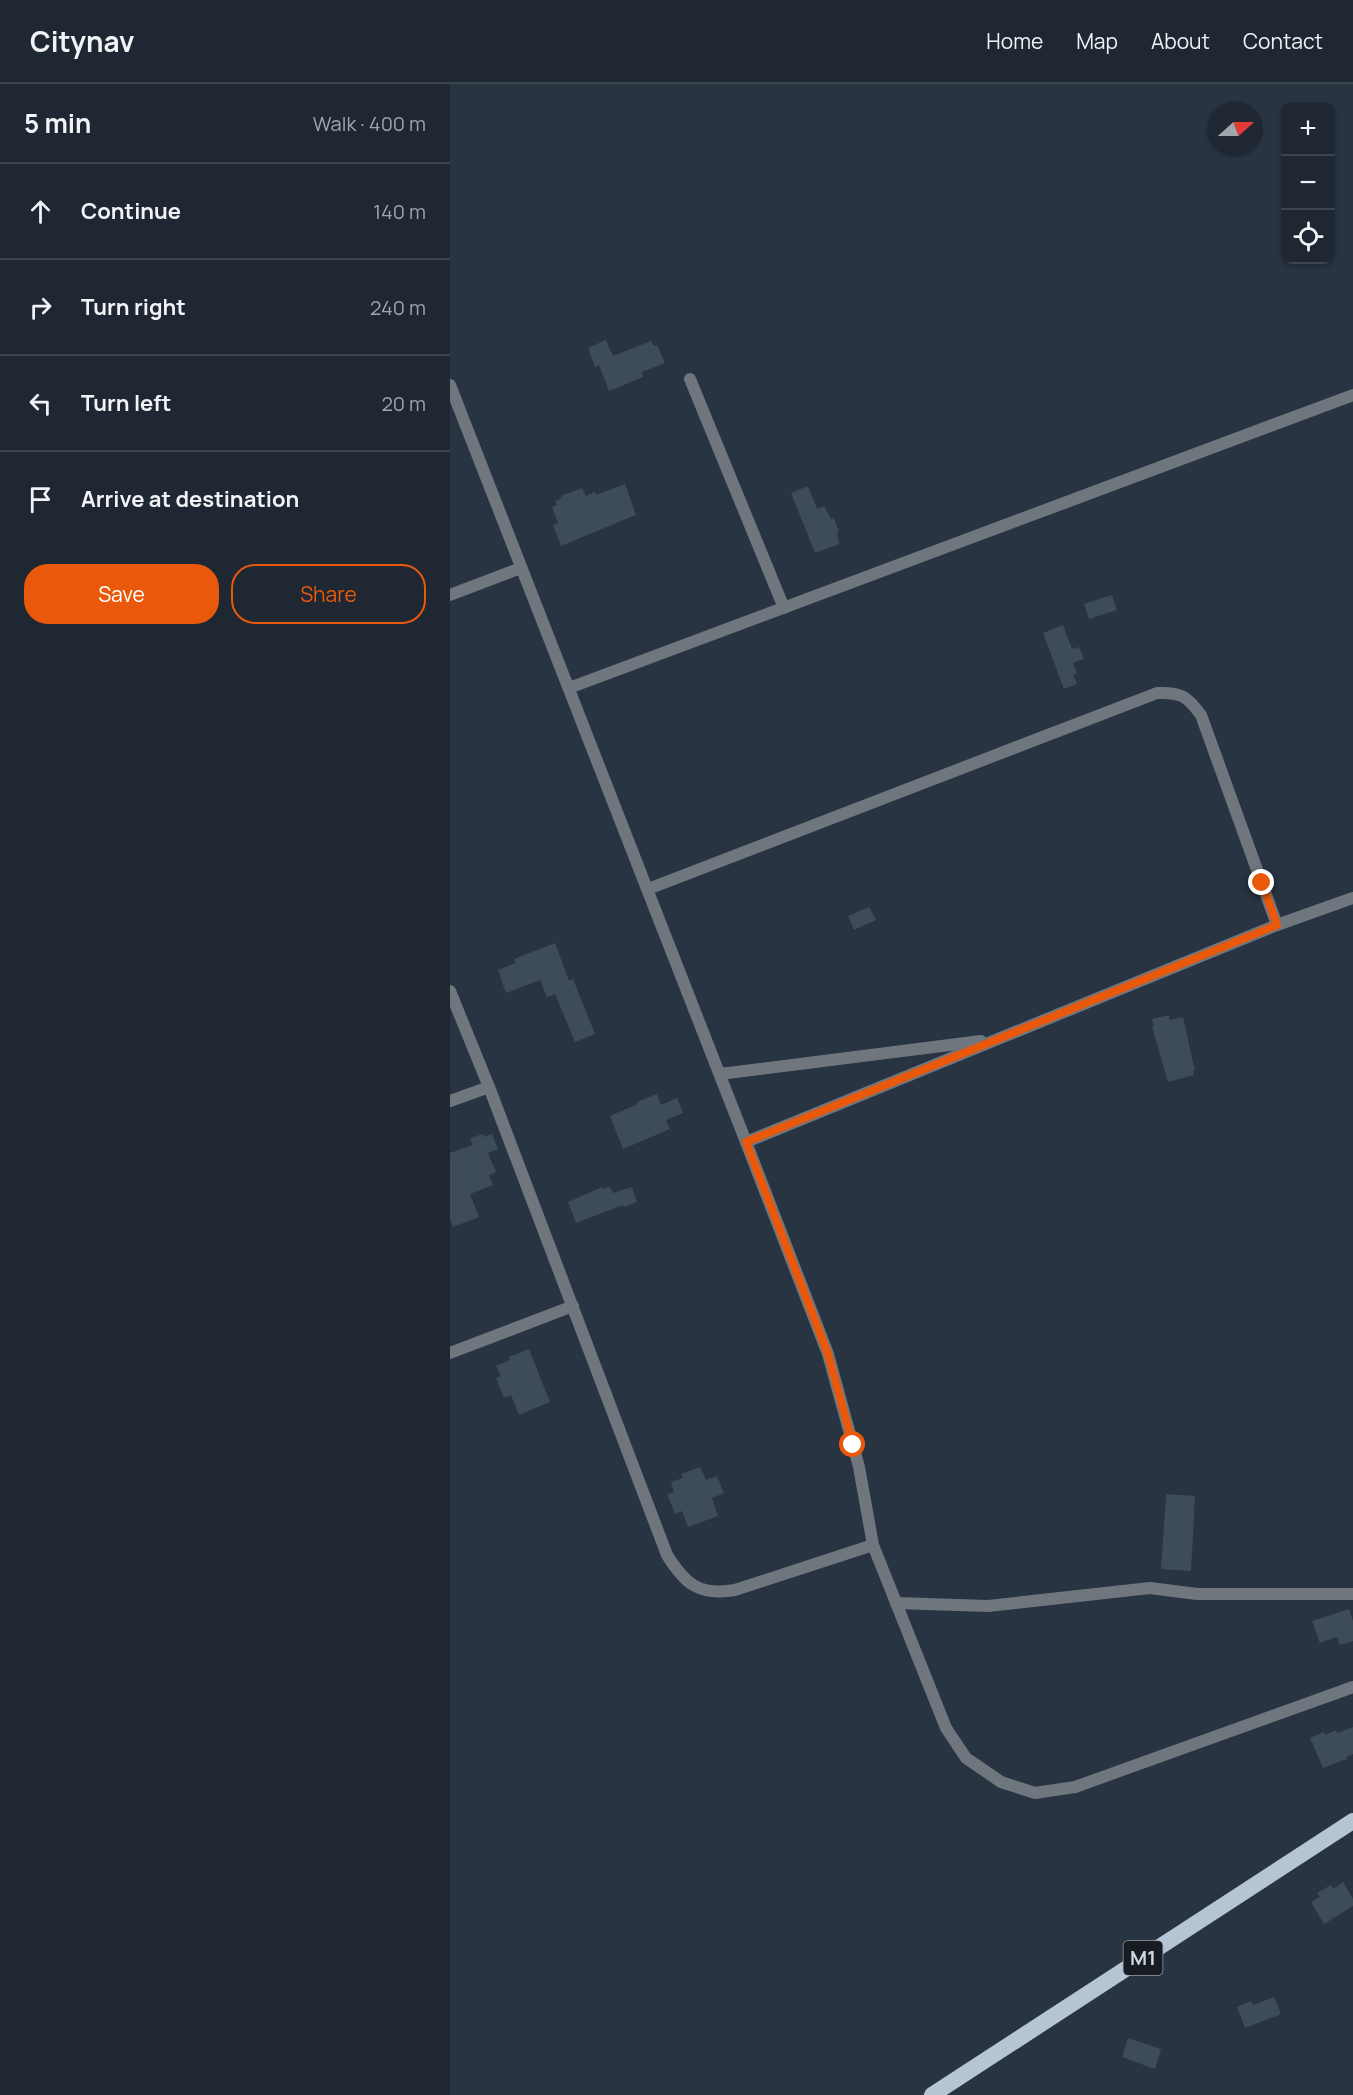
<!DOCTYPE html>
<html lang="en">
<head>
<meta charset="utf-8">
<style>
	:root { --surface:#1e2732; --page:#262f3a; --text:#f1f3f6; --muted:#a1a5ac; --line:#3c444d; --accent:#ea580c }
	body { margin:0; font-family:Manrope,sans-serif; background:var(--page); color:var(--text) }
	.controls { position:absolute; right:18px; top:18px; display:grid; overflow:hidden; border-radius:12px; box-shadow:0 2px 4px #0004 }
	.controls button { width:54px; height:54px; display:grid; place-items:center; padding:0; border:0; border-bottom:2px solid var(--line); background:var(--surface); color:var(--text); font:30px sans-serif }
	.compass { position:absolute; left:759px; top:18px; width:54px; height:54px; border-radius:50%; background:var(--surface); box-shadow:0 2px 4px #0004; rotate:69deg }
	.stop { position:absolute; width:18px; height:18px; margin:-14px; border:4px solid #ea580c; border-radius:50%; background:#fff }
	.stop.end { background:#ea580c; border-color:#fff; box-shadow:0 2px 6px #0008 }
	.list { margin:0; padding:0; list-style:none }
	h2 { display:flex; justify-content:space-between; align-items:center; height:78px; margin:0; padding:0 24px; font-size:26px }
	h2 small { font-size:20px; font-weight:400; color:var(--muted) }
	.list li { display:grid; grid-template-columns:39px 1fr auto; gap:18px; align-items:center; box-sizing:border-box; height:96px; padding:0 24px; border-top:2px solid var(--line) }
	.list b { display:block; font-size:22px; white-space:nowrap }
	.list em { font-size:20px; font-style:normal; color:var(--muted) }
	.actions { display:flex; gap:12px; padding:18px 24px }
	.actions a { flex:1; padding:14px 0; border:2px solid var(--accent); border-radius:24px; text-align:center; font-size:21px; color:var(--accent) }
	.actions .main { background:var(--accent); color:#fff }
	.icon { flex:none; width:33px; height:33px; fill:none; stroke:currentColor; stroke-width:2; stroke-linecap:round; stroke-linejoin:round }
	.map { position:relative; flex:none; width:903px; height:2011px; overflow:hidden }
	header { display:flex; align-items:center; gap:36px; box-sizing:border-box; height:84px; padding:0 30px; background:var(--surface); border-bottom:2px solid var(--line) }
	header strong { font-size:28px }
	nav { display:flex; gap:33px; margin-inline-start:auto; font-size:21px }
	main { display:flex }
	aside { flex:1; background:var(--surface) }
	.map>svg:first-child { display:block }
	.building { fill:#3e4b59 }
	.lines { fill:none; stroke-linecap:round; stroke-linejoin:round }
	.minor { stroke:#70767d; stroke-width:12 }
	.trunk { stroke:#b6c5d4; stroke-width:16 }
	.route { stroke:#ea580c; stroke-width:8 }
	.labels { text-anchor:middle; stroke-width:5; stroke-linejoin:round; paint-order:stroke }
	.shield { fill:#161c22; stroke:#979ea6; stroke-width:1.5 }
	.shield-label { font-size:20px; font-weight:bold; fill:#ced6df }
</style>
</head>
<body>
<header>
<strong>Citynav</strong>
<nav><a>Home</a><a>Map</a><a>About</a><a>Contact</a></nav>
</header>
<main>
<aside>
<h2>5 min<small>Walk · 400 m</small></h2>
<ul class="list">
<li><svg class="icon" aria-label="ahead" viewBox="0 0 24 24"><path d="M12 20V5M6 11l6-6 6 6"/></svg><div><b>Continue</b></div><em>140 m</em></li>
<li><svg class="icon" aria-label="right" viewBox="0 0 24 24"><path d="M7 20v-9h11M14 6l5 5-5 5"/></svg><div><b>Turn right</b></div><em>240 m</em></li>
<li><svg class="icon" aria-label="left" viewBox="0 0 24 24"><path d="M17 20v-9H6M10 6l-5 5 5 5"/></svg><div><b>Turn left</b></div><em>20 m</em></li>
<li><svg class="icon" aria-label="arrive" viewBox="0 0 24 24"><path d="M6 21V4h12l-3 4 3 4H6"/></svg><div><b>Arrive at destination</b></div></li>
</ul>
<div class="actions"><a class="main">Save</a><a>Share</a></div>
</aside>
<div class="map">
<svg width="903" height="2011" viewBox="0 0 903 2011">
	<rect width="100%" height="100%" fill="#283442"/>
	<g class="building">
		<polygon points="156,256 163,272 201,257 204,262 207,261 215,279 192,288 193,293 159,307 149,281 145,283 138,264"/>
		<polygon points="175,400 186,431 111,462 103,441 108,439 102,423 107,421 105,417 112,414 111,412 132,404 136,412 145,408 146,411"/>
		<polygon points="358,402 367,425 374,422 381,435 384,434 389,448 387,449 389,460 365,469 341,409"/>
		<polygon points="662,511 667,526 639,535 634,520"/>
		<polygon points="613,541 622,565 629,563 634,575 623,579 627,589 623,591 627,600 614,605 593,549"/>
		<polygon points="419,823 426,836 404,846 398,832"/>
		<polygon points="105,859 119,897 123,895 145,950 125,958 105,910 97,913 90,896 56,909 48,886 66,879 64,875"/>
		<polygon points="719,931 720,936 733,933 745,987 743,987 744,991 718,998 702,943 704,943 702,935"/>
		<polygon points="207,1010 211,1021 227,1014 233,1029 216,1036 220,1045 173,1065 160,1032 188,1020 187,1018"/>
		<polygon points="33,1050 34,1053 42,1050 48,1065 38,1069 46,1088 39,1091 43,1101 20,1110 29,1133 3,1143 0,1135 0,1069 23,1061 20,1054"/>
		<polygon points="152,1103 153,1105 160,1103 163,1109 182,1103 187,1118 174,1123 173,1121 126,1139 118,1118"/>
		<polygon points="79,1265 100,1318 69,1331 61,1311 54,1314 46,1294 51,1292 46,1282 60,1276 59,1273"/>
		<polygon points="250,1383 256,1396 267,1392 274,1409 262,1414 268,1432 238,1443 232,1427 225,1430 217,1410 224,1408 221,1398 233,1394 231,1390"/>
		<polygon points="716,1410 745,1412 741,1487 711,1485"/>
		<polygon points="899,1525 903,1537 903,1557 890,1561 887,1553 870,1559 862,1537"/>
		<polygon points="903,1643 903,1670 896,1673 897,1675 873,1684 860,1654 874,1648 875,1651 886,1646 887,1649"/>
		<polygon points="893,1798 903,1815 903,1822 874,1840 861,1818 870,1813 867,1809 881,1801 883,1805"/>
		<polygon points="824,1913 831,1930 795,1944 787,1923 801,1917 803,1921"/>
		<polygon points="678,1954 711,1965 705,1985 672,1973"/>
	</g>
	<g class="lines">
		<g class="minor">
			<polyline points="240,295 334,524"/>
			<polyline points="0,301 296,1058 827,841 903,814"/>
			<polyline points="0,511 71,484"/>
			<polyline points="119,604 903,311"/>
			<path d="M198,805L707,609C731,608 737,612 751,631L827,841"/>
			<path d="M0,907L39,1003L217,1471C235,1500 249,1512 285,1506L423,1461"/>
			<polyline points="270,990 531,957"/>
			<polyline points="0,1017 39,1003"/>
			<polyline points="296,1058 378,1270 409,1383 423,1461 496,1644 516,1674 551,1698 585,1709 625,1703 903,1603"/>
			<polyline points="0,1269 123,1222"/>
			<polyline points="446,1519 538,1522 700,1504 747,1510 903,1510"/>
		</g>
		<polyline class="trunk" points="482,2011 903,1737"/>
	</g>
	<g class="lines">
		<polyline class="route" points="403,1361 378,1270 296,1058 827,841 812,799"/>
	</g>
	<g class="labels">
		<rect class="shield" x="673.5" y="1857" width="39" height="34" rx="4.5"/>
		<g class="shield-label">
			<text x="693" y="1881">M1</text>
		</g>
	</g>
</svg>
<div class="controls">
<button>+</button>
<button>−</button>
<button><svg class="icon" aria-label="locate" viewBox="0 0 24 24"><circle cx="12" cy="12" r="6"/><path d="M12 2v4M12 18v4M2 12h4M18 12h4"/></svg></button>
</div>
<svg class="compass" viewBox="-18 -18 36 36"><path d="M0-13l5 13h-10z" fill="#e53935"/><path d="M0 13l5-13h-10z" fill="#a1a5ac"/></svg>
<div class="stop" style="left:403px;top:1361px"></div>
<div class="stop end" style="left:812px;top:799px"></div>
</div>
</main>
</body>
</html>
